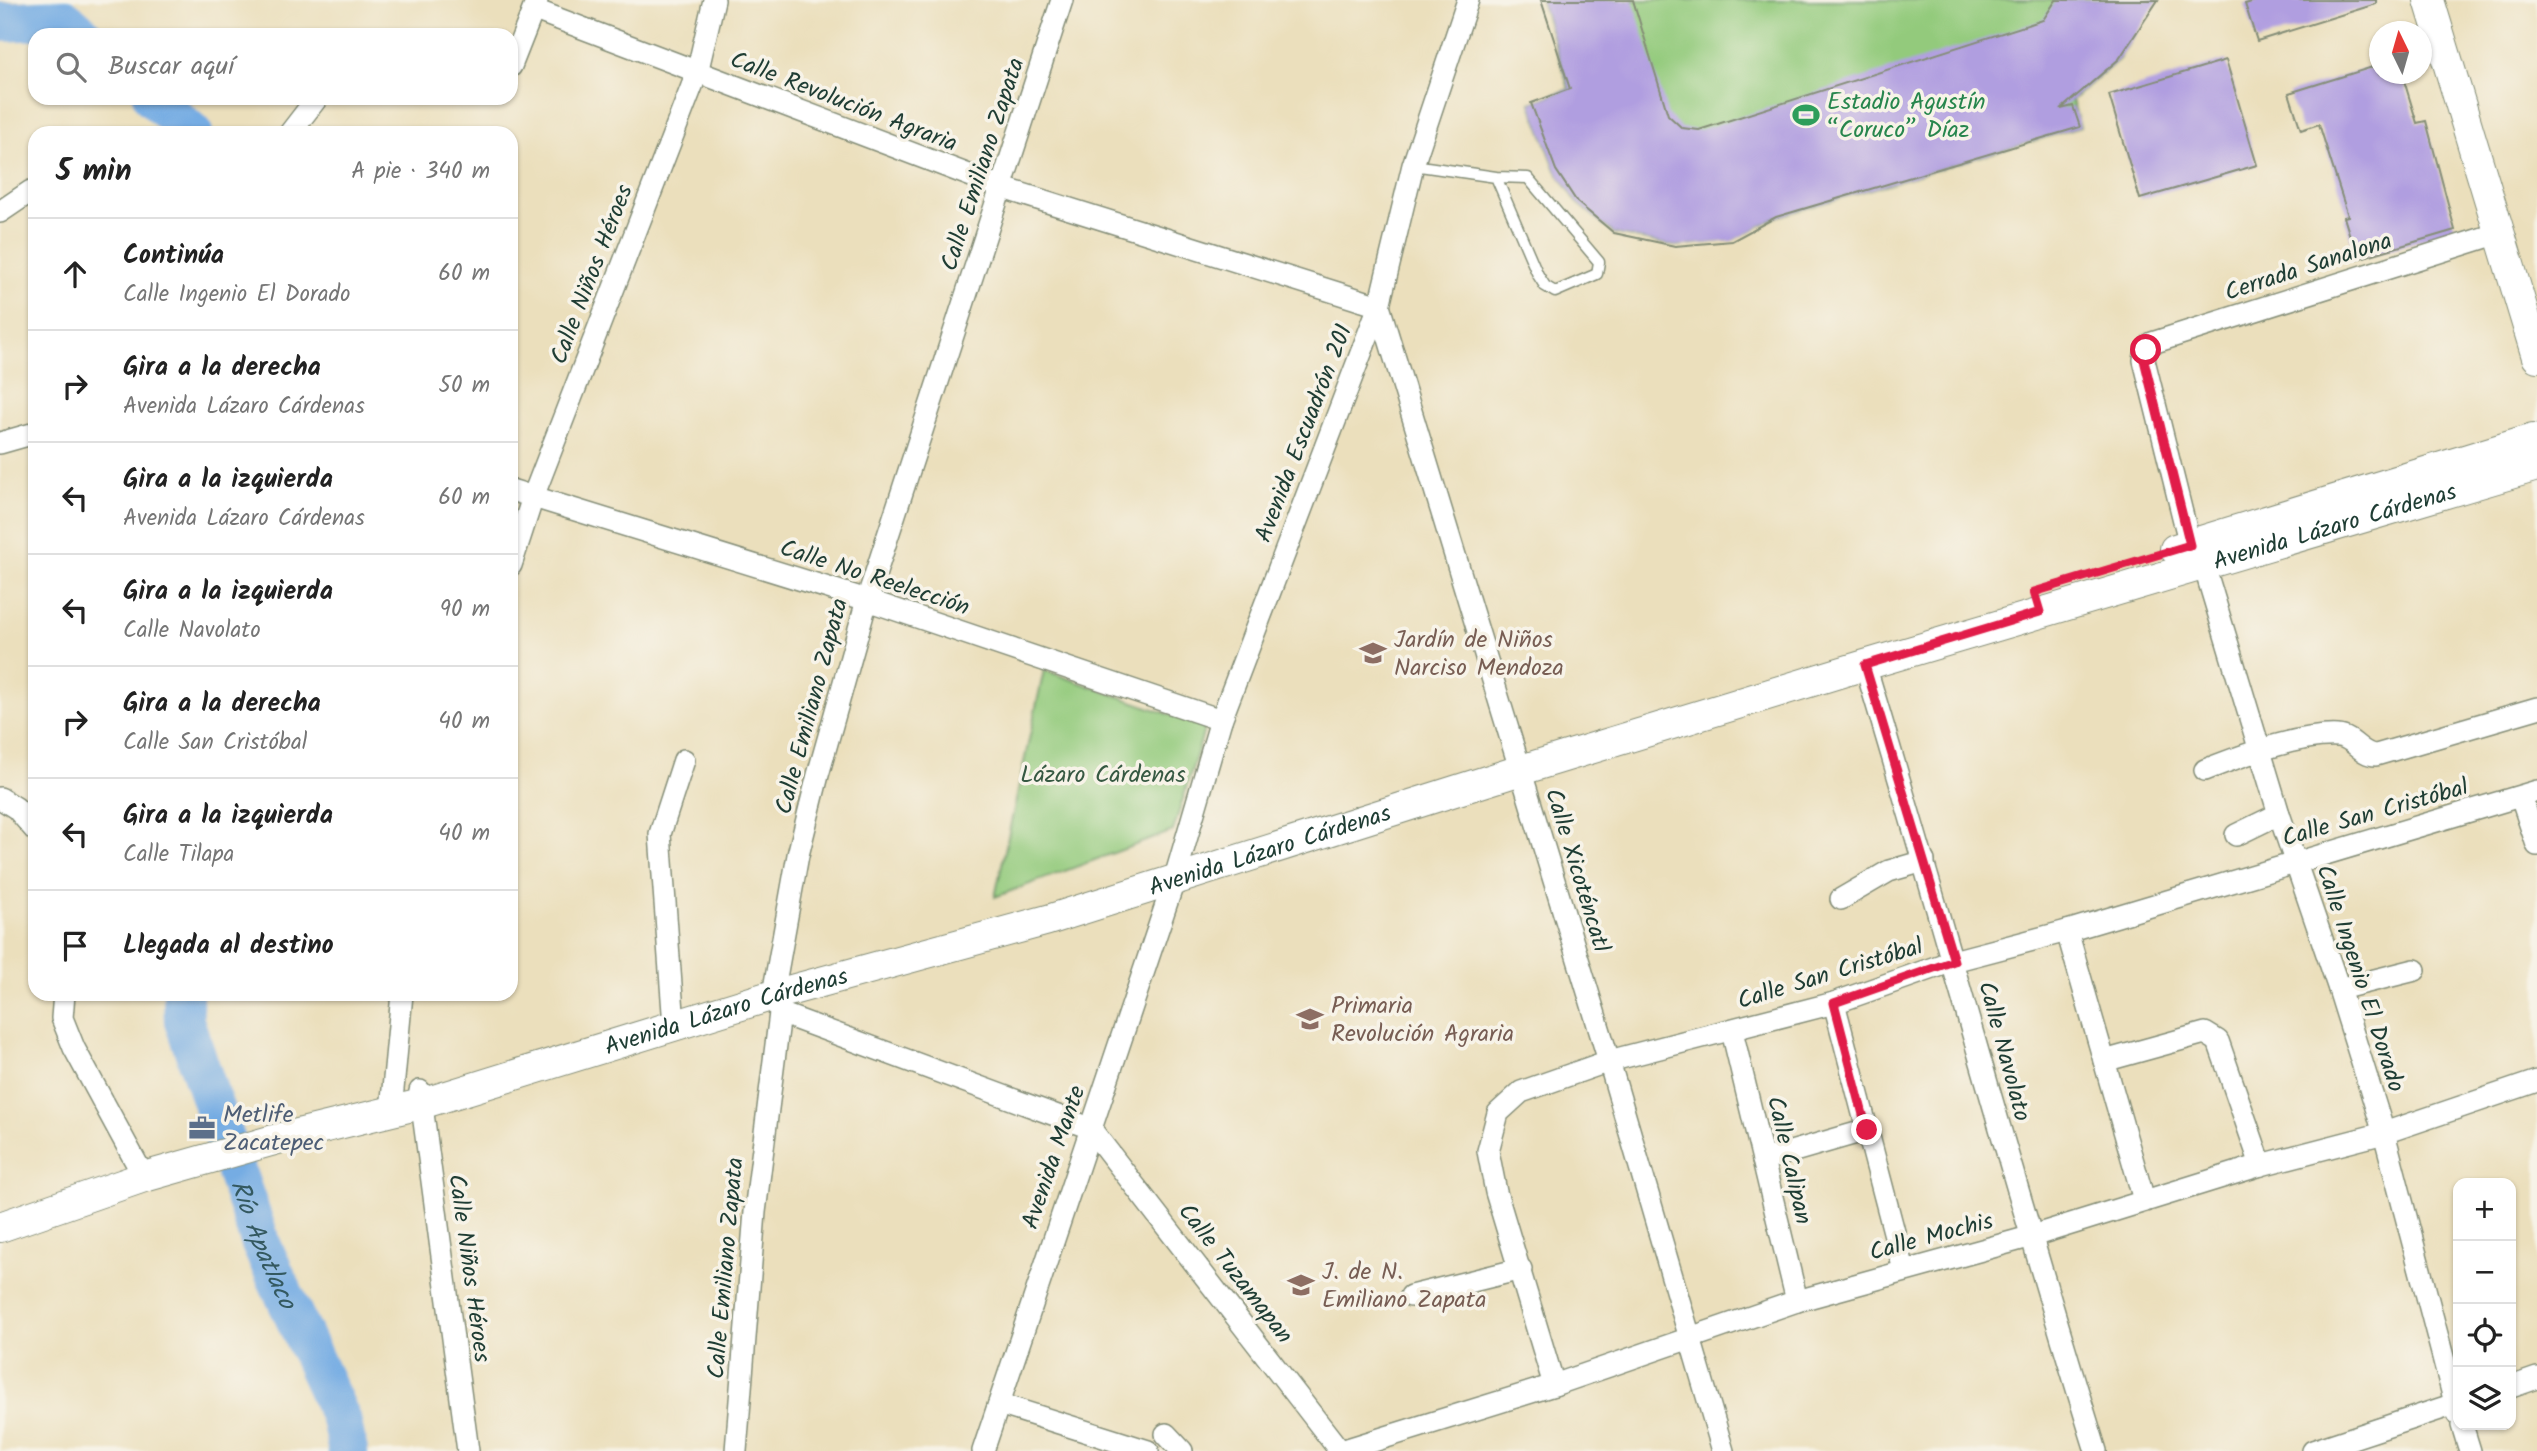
<!DOCTYPE html>
<html lang="es">
<head>
<meta charset="utf-8">
<style>
	:root { --surface:#fff; --page:#f2f2f2; --text:#222; --muted:#767676; --line:#e0e0e0 }
	body { margin:0; font-family:Kalam,sans-serif; background:var(--page); color:var(--text) }
	.controls { position:absolute; right:21px; bottom:21px; display:grid; overflow:hidden; border-radius:14px; box-shadow:0 2px 5px #0004 }
	.controls button { width:63px; height:63px; display:grid; place-items:center; padding:0; border:0; border-bottom:2px solid var(--line); background:var(--surface); color:var(--text); font:35px sans-serif }
	.compass { position:absolute; left:2369px; top:21px; width:63px; height:63px; border-radius:50%; background:var(--surface); box-shadow:0 2px 5px #0004; rotate:355deg }
	.stop { position:absolute; width:21px; height:21px; margin:-16px; border:5px solid #e11d48; border-radius:50%; background:#fff }
	.stop.end { background:#e11d48; border-color:#fff; box-shadow:0 2px 7px #0008 }
	.list { margin:0; padding:0; list-style:none }
	h2 { display:flex; justify-content:space-between; align-items:center; height:91px; margin:0; padding:0 28px; font-size:30px }
	h2 small { font-size:23px; font-weight:400; color:var(--muted) }
	.list li { display:grid; grid-template-columns:46px 1fr auto; gap:21px; align-items:center; box-sizing:border-box; height:112px; padding:0 28px; border-top:2px solid var(--line) }
	.list b { display:block; font-size:26px; white-space:nowrap }
	.list p { margin:0; font-size:23px; white-space:nowrap; color:var(--muted) }
	.list em { font-size:23px; font-style:normal; color:var(--muted) }
	.icon { flex:none; width:38px; height:38px; fill:none; stroke:currentColor; stroke-width:2; stroke-linecap:round; stroke-linejoin:round }
	.map { position:relative; flex:none; width:2537px; height:1451px; overflow:hidden }
	.search { position:absolute; background:var(--surface); box-shadow:0 2px 5px #0004; left:28px; top:28px; width:490px; height:77px; display:flex; align-items:center; gap:18px; box-sizing:border-box; padding:0 24px; border-radius:21px; color:var(--muted); font-size:26px }
	.panel { position:absolute; background:var(--surface); box-shadow:0 2px 5px #0004; left:28px; top:126px; width:490px; height:875px; border-radius:21px }
	.map>svg:first-child { display:block }
	.green { fill:#93ca7c; stroke:#598458; stroke-width:2 }
	.lines { fill:none; stroke-linecap:round; stroke-linejoin:round }
	.river { stroke:#75ace3; stroke-width:40 }
	.building { fill:#b09ee0 }
	.lane-casing { stroke:#858e78; stroke-width:13 }
	.street-casing { stroke:#858e78; stroke-width:24 }
	.secondary-casing { stroke:#858e78; stroke-width:32 }
	.lane { stroke:#fff; stroke-width:10 }
	.street { stroke:#fff; stroke-width:21 }
	.secondary { stroke:#fff; stroke-width:30 }
	.route { stroke:#e11d48; stroke-width:9 }
	.labels { text-anchor:middle; stroke-width:7; stroke-linejoin:round; paint-order:stroke }
	.street-label { font-size:24px; fill:#1f3d34; stroke:#f7f3e8 }
	.leisure-label { font-size:24px; fill:#27864d; stroke:#f7f3e8; text-anchor:start }
	.education-label { font-size:24px; fill:#785e54; stroke:#f7f3e8; text-anchor:start }
	.park-label { font-size:24px; fill:#365942; stroke:#f7f3e8 }
	.service-label { font-size:24px; fill:#4e5e75; stroke:#f7f3e8; text-anchor:start }
	.water-label { font-size:26px; font-style:italic; fill:#345960; stroke:#f7f3e8 }
</style>
</head>
<body>
<div class="map">
<svg width="2537" height="1451" viewBox="0 0 2537 1451">
	<rect width="100%" height="100%" fill="#f7f3e8"/>
	<filter id="ink" filterUnits="userSpaceOnUse"><feTurbulence type="fractalNoise" baseFrequency=".0143" numOctaves="2"/><feDisplacementMap in="SourceGraphic" scale="14" xChannelSelector="R" yChannelSelector="G"/><feConvolveMatrix kernelMatrix="1 2 1 2 8 2 1 2 1" color-interpolation-filters="sRGB"/></filter>
	<filter id="wash" filterUnits="userSpaceOnUse"><feTurbulence type="fractalNoise" baseFrequency=".00686" numOctaves="4" result="noise"/><feDisplacementMap in="SourceGraphic" scale="28" xChannelSelector="R" yChannelSelector="G"/><feGaussianBlur stdDeviation="1.57" result="paint"/><feColorMatrix in="noise" values="0 0 0 0 0 0 0 0 0 0 0 0 0 0 0 0 0 1.4 0 .05"/><feComposite in="paint" operator="in"/></filter>
	<g filter="url(#wash)">
		<rect width="100%" height="100%" fill="#ebdfbc"/>
		<g class="green">
			<polygon points="1541,0 2155,0 2119,59 2072,100 2080,127 1776,217 1732,240 1675,246 1614,233 1577,202 1556,170 1531,103 1569,89"/>
			<polygon points="1044,670 1205,727 1173,831 995,897"/>
		</g>
		<g class="lines">
			<g class="river">
				<polyline points="0,22 65,19 83,35"/>
				<polyline points="153,98 193,133"/>
				<path id="s1" d="M183,994L184,1021L261,1244L341,1419L348,1451"/>
			</g>
		</g>
		<g id="blocks">
			<g class="building">
				<polygon points="1541,0 1633,0 1668,115 1682,128 1699,130 2043,20 2056,0 2158,0 2119,59 2061,109 2073,106 2080,127 1776,217 1732,241 1675,246 1614,233 1577,202 1556,170 1531,103 1570,89"/>
				<polygon points="2258,0 2376,0 2376,4 2257,41 2245,4"/>
				<polygon points="2226,60 2257,165 2140,199 2109,95"/>
				<polygon points="2379,65 2379,74 2402,74 2417,123 2426,121 2455,230 2357,259 2344,217 2348,216 2319,124 2301,130 2289,93"/>
			</g>
		</g>
	</g>
	<g filter="url(#ink)">
		<use href="#blocks" fill-opacity="0" stroke="#858e78" stroke-width="2"/>
		<g class="lines">
			<g class="lane-casing">
				<polyline id="lane" points="1413,165 1496,177 1538,275 1545,286 1555,292 1597,274 1599,262 1528,178 1496,177"/>
			</g>
			<g class="street-casing">
				<g id="street">
					<polyline points="535,10 1003,188 1379,306 1609,1061 1723,1451"/>
					<polyline points="511,66 537,0"/>
					<polyline points="290,133 317,98"/>
					<polyline points="0,212 31,191"/>
					<polyline points="0,443 35,433"/>
					<polyline points="511,490 867,600 1221,720"/>
					<polyline points="2190,545 2144,360 2146,350 2152,343 2499,233"/>
					<polyline points="2203,562 2279,814 2339,989 2384,1133 2458,1414"/>
					<polyline points="511,565 533,497 697,73 714,0"/>
					<path d="M1865,665C1944,926 2015,1190 2096,1451"/>
					<path d="M2205,770C2240,756 2300,734 2338,736C2354,737 2360,755 2376,755L2537,708"/>
					<polyline points="2521,797 2537,845"/>
					<polyline points="0,798 16,808 35,830"/>
					<polyline points="2236,835 2279,814"/>
					<polyline points="1841,899 1889,871 1924,861"/>
					<polyline points="2067,931 2144,1200"/>
					<polyline points="2339,989 2415,970"/>
					<polyline points="64,994 62,1018 74,1048 144,1177"/>
					<polyline points="1834,1003 1904,1270"/>
					<polyline points="673,1012 660,834 684,760"/>
					<polyline points="780,1013 1090,1128 1340,1451"/>
					<polyline points="1732,1031 1797,1301"/>
					<polyline points="2104,1061 2205,1033 2218,1041 2261,1165"/>
					<polyline points="420,1091 468,1451"/>
					<polyline points="394,1112 392,1100 402,994"/>
					<polyline points="1763,1160 1867,1130"/>
					<polyline points="1411,1296 1521,1269"/>
					<polyline points="1554,1385 1496,1192 1488,1151 1498,1113 1521,1092 1609,1061 1834,1003 1953,961 2067,931 2537,791"/>
					<polyline points="2511,1387 2537,1378"/>
					<polyline points="999,1404 1148,1451"/>
					<polyline points="2462,1425 2470,1451"/>
					<polyline points="1166,1434 1182,1451"/>
					<polyline points="736,1451 755,1212 780,1013 775,983 798,855 818,775 867,600 1062,0"/>
					<polyline points="983,1451 1174,881 1221,720 1379,306 1413,165 1468,0"/>
					<polyline points="1341,1451 1554,1385 1797,1301 2029,1237 2261,1165 2384,1133 2537,1081"/>
					<polyline points="2313,1451 2458,1403"/>
				</g>
			</g>
			<g class="secondary-casing">
				<g id="secondary">
					<polyline points="2429,0 2537,357"/>
					<polyline points="2175,549 2533,439"/>
					<path id="s2" d="M0,1227L144,1177L281,1138L421,1104L777,994L1048,920L1521,770L1865,665L2537,466"/>
				</g>
			</g>
			<use href="#lane" class="lane"/>
			<use href="#street" class="street"/>
			<use href="#secondary" class="secondary"/>
		</g>
	</g>
	<g class="lines" filter="url(#ink)">
		<polyline class="route" points="1867,1130 1834,1003 1954,961 1865,665 2040,612 2034,592 2190,545 2144,360 2146,350"/>
	</g>
	<defs>
		<g id="stadium-bare" transform="scale(2.1)"><path d="M0-5a6.5 5 0 1 0 0 10a6.5 5 0 1 0 0-10ZM-3.5-1.8h7v3.6h-7Z" fill="#2e9e5b" stroke="#f7f3e8" stroke-width="2.5" paint-order="stroke"/></g>
		<g id="school-bare" transform="scale(2.1)"><path d="M0-5L7-2L0 1L-7-2ZM-4 1L0 2.5L4 1V4Q0 6-4 4Z" fill="#8d6e63" stroke="#f7f3e8" stroke-width="2.5" paint-order="stroke"/></g>
		<g id="office-bare" transform="scale(2.1)"><path d="M-6-3h4V-5.5h4V-3h4V5H-6ZM-1-4.5V-3h2v-1.5ZM-6 0V1H6V0Z" fill="#5c6f8a" stroke="#f7f3e8" stroke-width="2.5" paint-order="stroke"/></g>
	</defs>
	<g fill-rule="evenodd">
		<use href="#stadium-bare" x="1806" y="115"/>
		<use href="#school-bare" x="1373" y="653"/>
		<use href="#school-bare" x="1310" y="1019"/>
		<use href="#office-bare" x="202" y="1128"/>
		<use href="#school-bare" x="1301" y="1285"/>
	</g>
	<g class="labels">
		<g class="street-label">
			<text transform="translate(844 101) rotate(21)" y="8">Calle Revolución Agraria</text>
			<text transform="translate(982 164) rotate(-72)" y="8">Calle Emiliano Zapata</text>
			<text transform="translate(2308 266) rotate(-18)" y="8">Cerrada Sanalona</text>
			<text transform="translate(591 274) rotate(-69)" y="8">Calle Niños Héroes</text>
			<text transform="translate(1303 433) rotate(-69)" y="8">Avenida Escuadrón 201</text>
			<text dy="8" stroke="none"><textPath href="#s2" startOffset="2438">Avenida Lázaro Cárdenas</textPath></text>
			<text transform="translate(875 577) rotate(18)" y="8">Calle No Reelección</text>
			<text transform="translate(811 706) rotate(-75)" y="8">Calle Emiliano Zapata</text>
			<text transform="translate(2375 812) rotate(-16)" y="8">Calle San Cristóbal</text>
			<text dy="8" stroke="none"><textPath href="#s2" startOffset="1325">Avenida Lázaro Cárdenas</textPath></text>
			<text transform="translate(1578 870) rotate(73)" y="8">Calle Xicoténcatl</text>
			<text transform="translate(1830 973) rotate(-17)" y="8">Calle San Cristóbal</text>
			<text transform="translate(2361 978) rotate(72)" y="8">Calle Ingenio El Dorado</text>
			<text dy="8" stroke="none"><textPath href="#s2" startOffset="758">Avenida Lázaro Cárdenas</textPath></text>
			<text transform="translate(2005 1051) rotate(75)" y="8">Calle Navolato</text>
			<text transform="translate(1053 1157) rotate(-71)" y="8">Avenida Mante</text>
			<text transform="translate(1790 1160) rotate(77)" y="8">Calle Calipan</text>
			<text transform="translate(1931 1236) rotate(-15)" y="8">Calle Mochis</text>
			<text transform="translate(470 1268) rotate(82)" y="8">Calle Niños Héroes</text>
			<text transform="translate(725 1268) rotate(-85)" y="8">Calle Emiliano Zapata</text>
			<text transform="translate(1236 1273) rotate(52)" y="8">Calle Tuzamapan</text>
		</g>
		<g class="leisure-label">
			<text x="1827" y="109">Estadio Agustín<tspan x="1827" dy="28">“Coruco” Díaz</tspan></text>
		</g>
		<g class="education-label">
			<text x="1394" y="647">Jardín de Niños<tspan x="1394" dy="28">Narciso Mendoza</tspan></text>
			<text x="1331" y="1013">Primaria<tspan x="1331" dy="28">Revolución Agraria</tspan></text>
			<text x="1322" y="1279">J. de N.<tspan x="1322" dy="28">Emiliano Zapata</tspan></text>
		</g>
		<g class="park-label">
			<text x="1103" y="782">Lázaro Cárdenas</text>
		</g>
		<g class="service-label">
			<text x="223" y="1122">Metlife<tspan x="223" dy="28">Zacatepec</tspan></text>
		</g>
		<g class="water-label">
			<text dy="9" stroke="none"><textPath href="#s1" startOffset="264">Río Apatlaco</textPath></text>
		</g>
	</g>
</svg>
<div class="controls">
<button>+</button>
<button>−</button>
<button><svg class="icon" aria-label="locate" viewBox="0 0 24 24"><circle cx="12" cy="12" r="6"/><path d="M12 2v4M12 18v4M2 12h4M18 12h4"/></svg></button>
<button><svg class="icon" aria-label="layers" viewBox="0 0 24 24"><path d="M12 4l9 5-9 5-9-5zM3 14l9 5 9-5"/></svg></button>
</div>
<svg class="compass" viewBox="-18 -18 36 36"><path d="M0-13l5 13h-10z" fill="#e53935"/><path d="M0 13l5-13h-10z" fill="#767676"/></svg>
<div class="stop" style="left:2146px;top:350px"></div>
<div class="stop end" style="left:1867px;top:1130px"></div>
<div class="search"><svg class="icon" aria-label="search" viewBox="0 0 24 24"><circle cx="10" cy="10" r="6"/><path d="M15 15l6 6"/></svg>Buscar aquí</div>
<section class="panel">
<h2>5 min<small>A pie · 340 m</small></h2>
<ul class="list">
<li><svg class="icon" aria-label="ahead" viewBox="0 0 24 24"><path d="M12 20V5M6 11l6-6 6 6"/></svg><div><b>Continúa</b><p>Calle Ingenio El Dorado</p></div><em>60 m</em></li>
<li><svg class="icon" aria-label="right" viewBox="0 0 24 24"><path d="M7 20v-9h11M14 6l5 5-5 5"/></svg><div><b>Gira a la derecha</b><p>Avenida Lázaro Cárdenas</p></div><em>50 m</em></li>
<li><svg class="icon" aria-label="left" viewBox="0 0 24 24"><path d="M17 20v-9H6M10 6l-5 5 5 5"/></svg><div><b>Gira a la izquierda</b><p>Avenida Lázaro Cárdenas</p></div><em>60 m</em></li>
<li><svg class="icon" aria-label="left" viewBox="0 0 24 24"><path d="M17 20v-9H6M10 6l-5 5 5 5"/></svg><div><b>Gira a la izquierda</b><p>Calle Navolato</p></div><em>90 m</em></li>
<li><svg class="icon" aria-label="right" viewBox="0 0 24 24"><path d="M7 20v-9h11M14 6l5 5-5 5"/></svg><div><b>Gira a la derecha</b><p>Calle San Cristóbal</p></div><em>40 m</em></li>
<li><svg class="icon" aria-label="left" viewBox="0 0 24 24"><path d="M17 20v-9H6M10 6l-5 5 5 5"/></svg><div><b>Gira a la izquierda</b><p>Calle Tilapa</p></div><em>40 m</em></li>
<li><svg class="icon" aria-label="arrive" viewBox="0 0 24 24"><path d="M6 21V4h12l-3 4 3 4H6"/></svg><div><b>Llegada al destino</b></div></li>
</ul>
</section>
</div>
</body>
</html>
